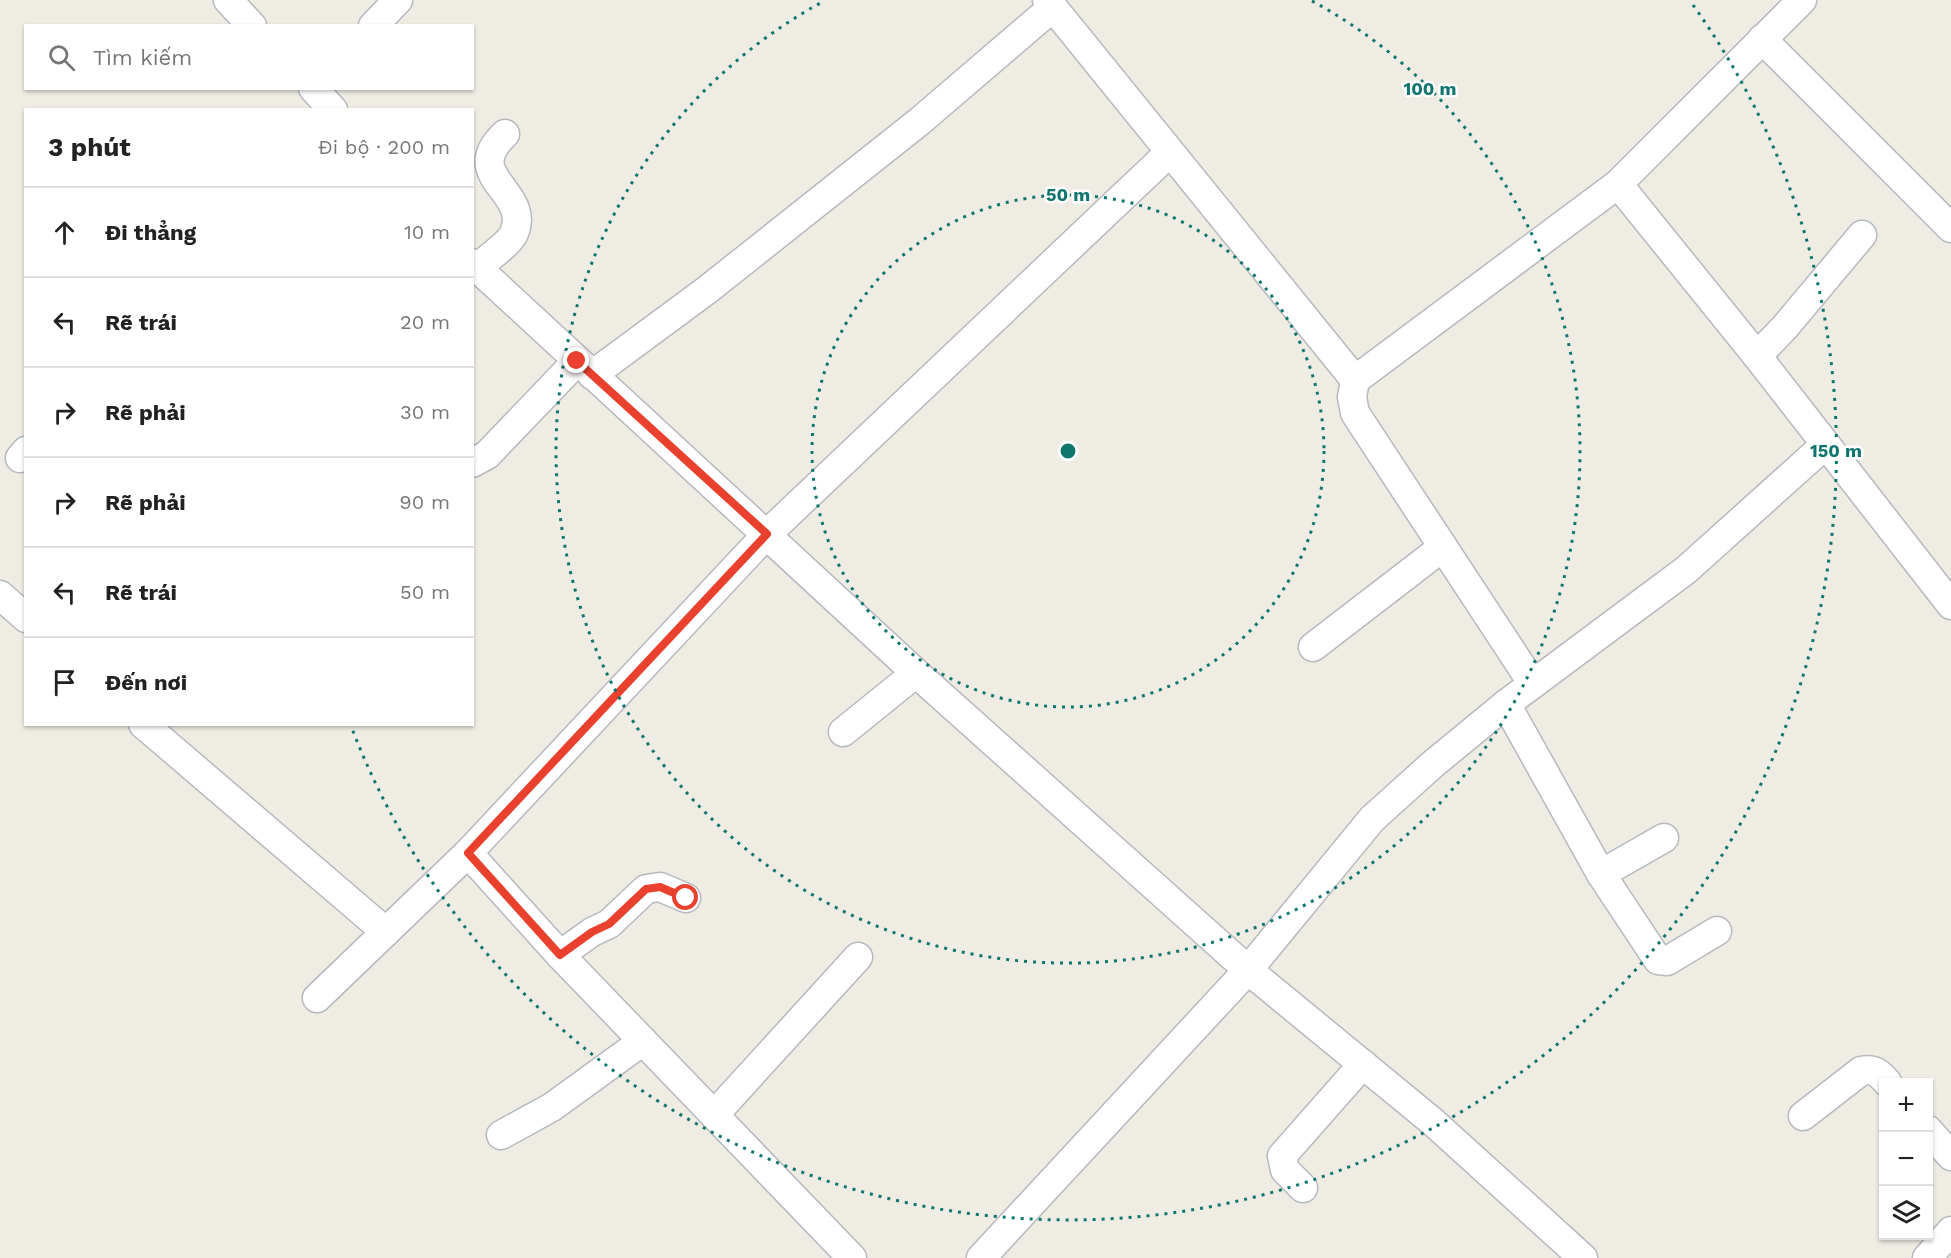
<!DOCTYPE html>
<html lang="vi">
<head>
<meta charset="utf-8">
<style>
	:root { --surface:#fff; --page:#f6f6f6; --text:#222; --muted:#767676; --line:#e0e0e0 }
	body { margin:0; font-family:"Work Sans",sans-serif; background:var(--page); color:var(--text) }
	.controls { position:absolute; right:18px; bottom:18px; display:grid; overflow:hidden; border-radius:0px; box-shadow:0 2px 4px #0004 }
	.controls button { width:54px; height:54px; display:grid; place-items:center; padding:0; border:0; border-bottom:2px solid var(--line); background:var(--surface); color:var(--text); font:30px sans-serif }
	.stop { position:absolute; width:18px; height:18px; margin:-14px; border:4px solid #ea412e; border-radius:50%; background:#fff }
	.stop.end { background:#ea412e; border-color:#fff; box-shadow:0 2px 6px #0008 }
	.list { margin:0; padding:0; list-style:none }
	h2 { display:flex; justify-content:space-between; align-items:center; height:78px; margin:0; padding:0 24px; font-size:26px }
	h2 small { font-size:20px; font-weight:400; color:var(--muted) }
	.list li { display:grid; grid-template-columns:39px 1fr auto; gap:18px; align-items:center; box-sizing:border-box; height:90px; padding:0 24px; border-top:2px solid var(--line) }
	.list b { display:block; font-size:22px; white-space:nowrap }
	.list em { font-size:20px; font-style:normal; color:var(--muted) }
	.icon { flex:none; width:33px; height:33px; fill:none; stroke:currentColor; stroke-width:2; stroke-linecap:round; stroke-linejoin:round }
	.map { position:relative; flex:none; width:1951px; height:1258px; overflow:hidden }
	.search { position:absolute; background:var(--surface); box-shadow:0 2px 4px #0004; left:24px; top:24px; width:450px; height:66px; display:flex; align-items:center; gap:15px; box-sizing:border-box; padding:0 21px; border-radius:0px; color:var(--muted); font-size:22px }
	.panel { position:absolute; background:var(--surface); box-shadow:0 2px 4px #0004; left:24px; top:108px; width:450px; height:618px; border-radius:0px }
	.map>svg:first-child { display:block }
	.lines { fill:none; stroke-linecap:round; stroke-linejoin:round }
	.minor-casing { stroke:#b6b9be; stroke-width:31 }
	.minor { stroke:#fff; stroke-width:28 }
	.route { stroke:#ea412e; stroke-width:8 }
	.ring { fill:none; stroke:#0f766e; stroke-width:3; stroke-dasharray:3 6 }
	.centre { fill:#0f766e; stroke:#fff; stroke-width:3 }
	.ring-label { font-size:18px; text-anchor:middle; font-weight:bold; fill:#0f766e; stroke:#fff; stroke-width:5; stroke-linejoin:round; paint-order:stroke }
</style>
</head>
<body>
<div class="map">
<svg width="1951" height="1258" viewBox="0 0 1951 1258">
	<rect width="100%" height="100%" fill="#efece4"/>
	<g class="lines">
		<g class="minor-casing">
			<g id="minor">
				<polyline points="228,0 252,26"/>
				<polyline points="1047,0 1355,380 1618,184 1802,0"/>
				<polyline points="373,26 398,0"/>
				<polyline points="1762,39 1951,228"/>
				<polyline points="313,88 333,110"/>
				<polyline points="1618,184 1757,356 1951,605"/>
				<polyline points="472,263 916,673 1248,970 1433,1122 1583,1258"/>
				<path d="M477,268C486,260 510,243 514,233C532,191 459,177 505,134"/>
				<polyline points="1757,356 1785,327 1862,235"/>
				<polyline points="592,375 707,290 920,121 1053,7"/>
				<polyline points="1355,380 1352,397 1355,413 1533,684"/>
				<polyline points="20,458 26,451"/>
				<polyline points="472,463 487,455 577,361"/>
				<polyline points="0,595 26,618"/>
				<polyline points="1313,647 1443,547"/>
				<polyline points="1506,704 1601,874 1658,960 1667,961 1717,931"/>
				<polyline points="143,724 386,932"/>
				<polyline points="843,732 916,673"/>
				<polyline points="468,853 560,955 852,1258"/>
				<polyline points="1601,874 1664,838"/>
				<polyline points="560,955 592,932 609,924 646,889 660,887 686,898"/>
				<polyline points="317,998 468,853 767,534 1169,153"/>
				<polyline points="714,1115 858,957"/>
				<path d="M1803,1116L1861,1071C1874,1068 1879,1073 1887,1082"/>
				<polyline points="1928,1130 1951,1156"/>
				<polyline points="501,1135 552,1107 643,1041"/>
				<polyline points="1303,1188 1285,1170 1282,1156 1363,1064"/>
				<polyline points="981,1258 1248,970 1372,819 1433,764 1506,704 1686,570 1825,445"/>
				<polyline points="1927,1258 1951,1231"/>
			</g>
		</g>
		<use href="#minor" class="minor"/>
	</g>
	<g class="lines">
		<polyline class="route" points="577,361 767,534 468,853 560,955 592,932 609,924 646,889 660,887 686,898"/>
	</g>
	<g class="ring">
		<circle cx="1068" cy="451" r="256"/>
		<path d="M1312 1A512 512 0 1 1 824 1"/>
		<path d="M1693 5A768 768 0 1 1 351 726"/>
	</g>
	<circle cx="1068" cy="451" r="9" class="centre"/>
	<g class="ring-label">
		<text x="1430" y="95">100 m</text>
		<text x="1068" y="201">50 m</text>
		<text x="1836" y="457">150 m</text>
	</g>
</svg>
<div class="controls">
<button>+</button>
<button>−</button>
<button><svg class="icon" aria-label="layers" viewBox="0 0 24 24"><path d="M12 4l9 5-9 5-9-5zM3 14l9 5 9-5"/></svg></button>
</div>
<div class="stop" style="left:686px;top:898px"></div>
<div class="stop end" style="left:577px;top:361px"></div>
<div class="search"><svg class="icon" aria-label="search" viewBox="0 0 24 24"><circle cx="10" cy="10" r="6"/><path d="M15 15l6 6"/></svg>Tìm kiếm</div>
<section class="panel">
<h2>3 phút<small>Đi bộ · 200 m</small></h2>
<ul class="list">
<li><svg class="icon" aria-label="ahead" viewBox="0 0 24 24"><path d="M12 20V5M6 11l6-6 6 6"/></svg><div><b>Đi thẳng</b></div><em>10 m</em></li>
<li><svg class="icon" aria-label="left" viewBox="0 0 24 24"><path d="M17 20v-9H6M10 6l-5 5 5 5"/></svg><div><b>Rẽ trái</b></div><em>20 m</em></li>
<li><svg class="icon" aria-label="right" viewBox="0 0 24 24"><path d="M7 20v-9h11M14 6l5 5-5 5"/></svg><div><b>Rẽ phải</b></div><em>30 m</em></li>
<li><svg class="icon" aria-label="right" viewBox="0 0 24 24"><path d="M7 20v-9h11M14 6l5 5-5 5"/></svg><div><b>Rẽ phải</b></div><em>90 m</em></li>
<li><svg class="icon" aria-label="left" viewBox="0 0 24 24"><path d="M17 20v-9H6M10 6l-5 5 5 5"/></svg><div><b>Rẽ trái</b></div><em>50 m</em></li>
<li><svg class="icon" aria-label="arrive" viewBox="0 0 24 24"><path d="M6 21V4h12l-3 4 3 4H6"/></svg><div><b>Đến nơi</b></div></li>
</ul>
</section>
</div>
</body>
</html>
